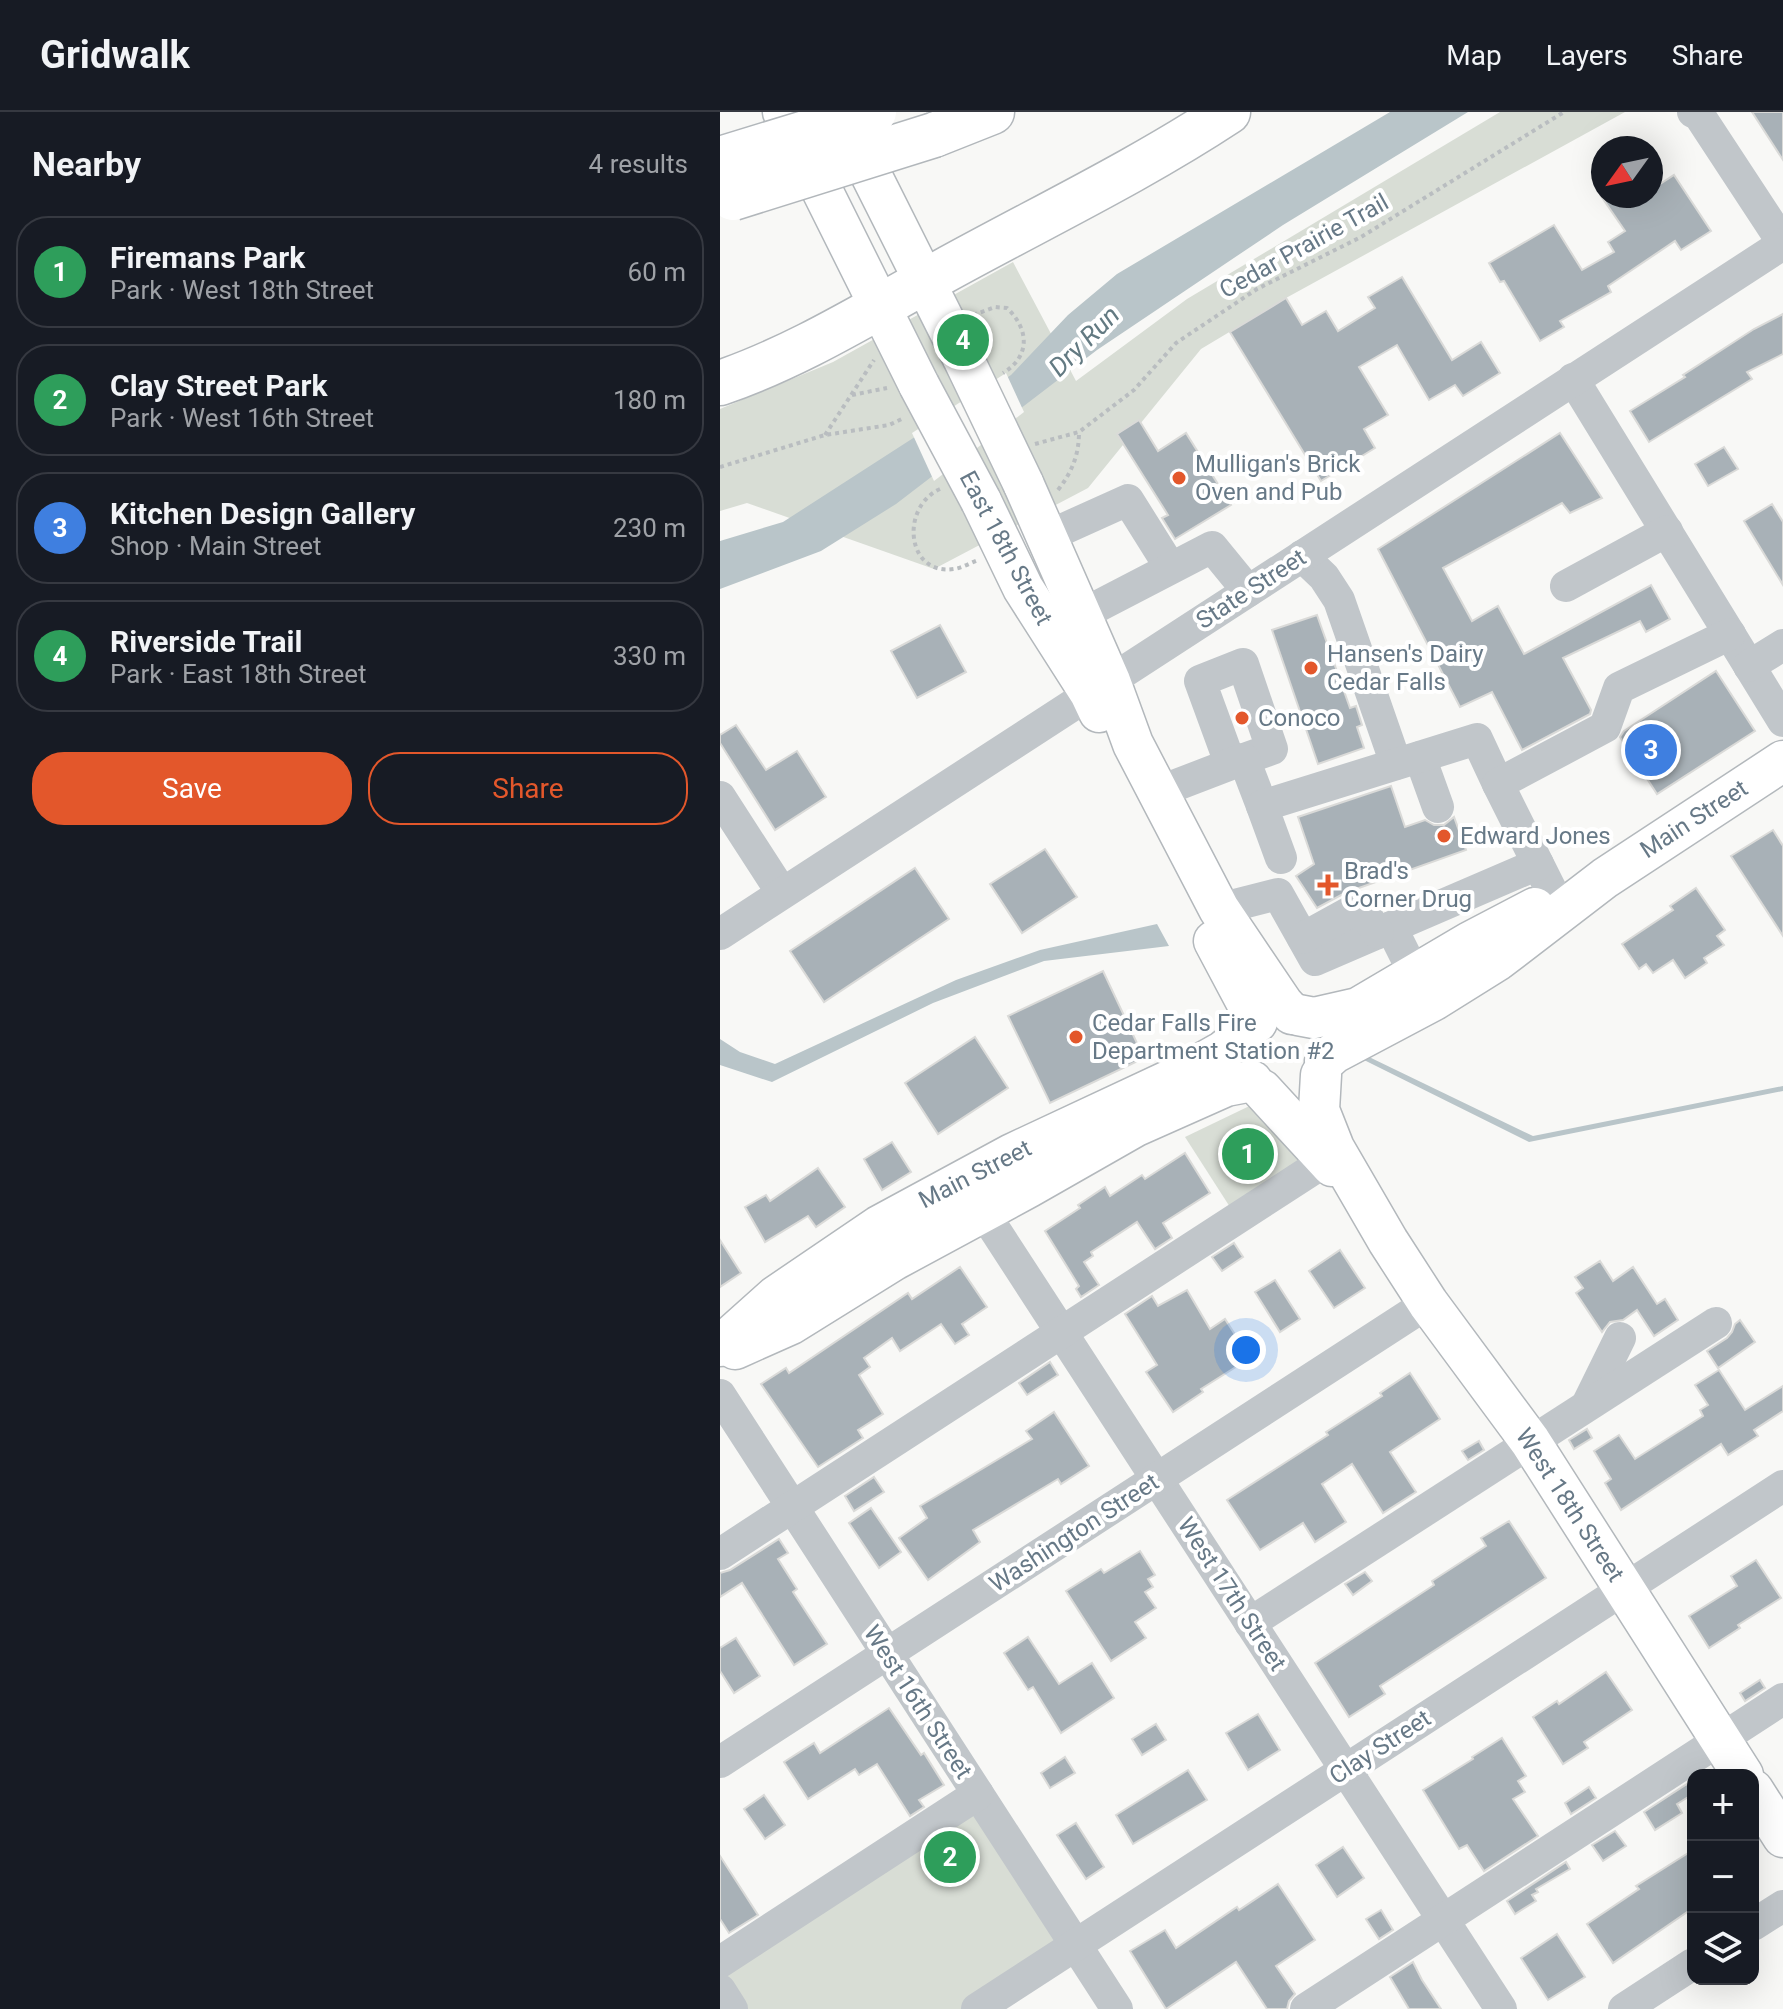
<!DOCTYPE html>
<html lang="en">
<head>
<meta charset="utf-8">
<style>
	:root { --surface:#171b24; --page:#242831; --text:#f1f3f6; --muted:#9ea1a6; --line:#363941; --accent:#e3572b }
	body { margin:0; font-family:Roboto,sans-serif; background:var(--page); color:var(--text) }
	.controls { position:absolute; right:24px; bottom:24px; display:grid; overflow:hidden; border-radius:16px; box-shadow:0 8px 32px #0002 }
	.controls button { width:72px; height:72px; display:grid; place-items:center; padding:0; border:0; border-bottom:2px solid var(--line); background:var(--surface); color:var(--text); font:40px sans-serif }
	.compass { position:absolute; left:871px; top:24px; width:72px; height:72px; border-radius:50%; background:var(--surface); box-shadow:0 8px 32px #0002; rotate:237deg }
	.you { position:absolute; left:526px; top:1238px; width:28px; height:28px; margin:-20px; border:6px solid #fff; border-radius:50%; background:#1a73e8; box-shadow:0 0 0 12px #1a73e833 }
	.badge { display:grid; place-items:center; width:52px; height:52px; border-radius:50%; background:var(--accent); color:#fff; font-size:26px; font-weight:700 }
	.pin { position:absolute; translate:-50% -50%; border:4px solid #fff; box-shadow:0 2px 8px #0006 }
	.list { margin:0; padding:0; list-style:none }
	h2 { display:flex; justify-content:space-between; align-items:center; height:104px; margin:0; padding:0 32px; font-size:34px }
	h2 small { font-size:26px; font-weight:400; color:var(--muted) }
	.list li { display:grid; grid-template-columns:52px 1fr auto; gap:24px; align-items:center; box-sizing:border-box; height:112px; margin:0 16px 16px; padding:0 16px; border:2px solid var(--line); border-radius:32px }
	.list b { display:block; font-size:30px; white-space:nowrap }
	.list p { margin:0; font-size:26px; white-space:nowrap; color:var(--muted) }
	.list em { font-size:26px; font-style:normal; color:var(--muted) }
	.actions { display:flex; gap:16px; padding:24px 32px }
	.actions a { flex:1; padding:18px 0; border:2px solid var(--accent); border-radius:32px; text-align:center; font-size:28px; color:var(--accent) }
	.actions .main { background:var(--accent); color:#fff }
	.icon { flex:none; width:44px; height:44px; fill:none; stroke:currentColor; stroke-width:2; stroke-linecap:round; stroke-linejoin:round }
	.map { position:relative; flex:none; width:1063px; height:1897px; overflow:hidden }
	header { display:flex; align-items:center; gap:48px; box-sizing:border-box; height:112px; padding:0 40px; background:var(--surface); border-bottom:2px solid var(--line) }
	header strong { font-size:38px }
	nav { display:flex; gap:44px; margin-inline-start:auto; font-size:28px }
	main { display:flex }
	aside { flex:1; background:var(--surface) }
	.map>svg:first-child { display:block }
	.green { fill:#d8ddd5 }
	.water { fill:#b9c5c9 }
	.pier { fill:#f8f8f6 }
	.building { fill:#a8b1b7; stroke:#dadad8; stroke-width:2 }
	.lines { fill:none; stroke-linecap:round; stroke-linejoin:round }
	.major-casing { stroke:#b3b8bc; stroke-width:43 }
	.highway-casing { stroke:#b2b7bb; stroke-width:47 }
	.path { stroke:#b9bdc0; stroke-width:4; stroke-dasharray:4 4; stroke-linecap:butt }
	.minor { stroke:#c1c6ca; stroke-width:32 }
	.major { stroke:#fff; stroke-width:40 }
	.highway { stroke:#fff; stroke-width:44 }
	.major-bridge-casing { stroke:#b3b8bc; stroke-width:43; stroke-linecap:butt }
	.highway-bridge-casing { stroke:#b2b7bb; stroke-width:47; stroke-linecap:butt }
	.major-bridge { stroke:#fff; stroke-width:40 }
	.highway-bridge { stroke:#fff; stroke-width:44 }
	.poi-dot { fill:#e3572b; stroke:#fff; stroke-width:3 }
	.labels { text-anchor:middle; stroke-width:8; stroke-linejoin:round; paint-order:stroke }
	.street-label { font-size:24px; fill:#677987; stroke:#fff }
	.poi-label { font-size:24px; fill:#677987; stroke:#fff; text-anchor:start }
	.water-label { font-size:26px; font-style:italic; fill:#637a82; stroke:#fff }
</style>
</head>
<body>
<header>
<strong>Gridwalk</strong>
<nav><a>Map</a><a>Layers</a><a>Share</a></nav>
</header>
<main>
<aside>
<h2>Nearby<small>4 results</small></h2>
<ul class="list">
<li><span class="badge" style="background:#2e9e5b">1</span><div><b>Firemans Park</b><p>Park · West 18th Street</p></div><em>60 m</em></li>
<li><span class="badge" style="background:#2e9e5b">2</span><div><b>Clay Street Park</b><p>Park · West 16th Street</p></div><em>180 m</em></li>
<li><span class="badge" style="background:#3f7fe0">3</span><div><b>Kitchen Design Gallery</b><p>Shop · Main Street</p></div><em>230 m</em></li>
<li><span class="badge" style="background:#2e9e5b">4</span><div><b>Riverside Trail</b><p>Park · East 18th Street</p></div><em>330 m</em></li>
</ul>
<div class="actions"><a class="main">Save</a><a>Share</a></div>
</aside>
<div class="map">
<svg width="1063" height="1897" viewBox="0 0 1063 1897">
	<rect width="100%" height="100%" fill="#f8f8f6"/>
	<g class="green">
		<polygon points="780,0 905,0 566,186 481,237 368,376 214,457 27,391 0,399 0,297 113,250 293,150 356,269 467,187"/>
		<polygon points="544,987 590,1058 517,1106 465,1025"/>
		<polygon points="258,1682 355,1833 257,1897 12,1897 0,1850"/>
	</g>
	<g class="water">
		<polygon points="670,0 748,0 563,113 377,238 176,392 101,439 0,477 0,429 63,410 291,263 348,203 397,162"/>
		<polygon points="437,812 449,834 324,849 213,891 52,970 0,953 0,927 20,940 55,952 236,868 320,838"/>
		<polygon points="647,944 813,1024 1063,974 1063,979 809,1030 644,948"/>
	</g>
	<polygon class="pier" points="286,261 304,300 214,369 192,321"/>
	<g class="building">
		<polygon points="1032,0 1063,0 1063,48"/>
		<polygon points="954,63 991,119 961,138 955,129 888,174 891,180 840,209 844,215 820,229 784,169 780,170 769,151 834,113 862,158 894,140 888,130 905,119 881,84 931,84 931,78"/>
		<polygon points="682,165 732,248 761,230 780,261 743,284 735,273 709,288 677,233 639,255 668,303 644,317 655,336 601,369 510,220 566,186 582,213 606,199 618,219 655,196 648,185"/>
		<polygon points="1063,202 1063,242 1027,260 1032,267 929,330 910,299 965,265 963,263 1034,217"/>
		<polygon points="419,308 438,339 466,321 511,393 455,427 442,406 448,403 397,322"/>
		<polygon points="840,321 882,386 850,401 842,391 723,456 752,509 778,494 804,542 931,473 950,507 926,520 920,509 843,546 871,598 870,602 802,638 772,580 740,595 658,437"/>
		<polygon points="1004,335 1018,357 988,374 975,352"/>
		<polygon points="1052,392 1063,410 1063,473 1024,409"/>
		<polygon points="597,503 630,596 636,594 642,613 637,615 644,636 598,652 552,518"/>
		<polygon points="220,513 246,560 197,586 171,539"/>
		<polygon points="996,559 1035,619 937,682 900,625 904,619"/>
		<polygon points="16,613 46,658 77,639 106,685 55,718 0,631 0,623"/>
		<polygon points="671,674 685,715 705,708 714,713 724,713 734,705 746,738 636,777 639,781 623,782 597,796 576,764 594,752 578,705"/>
		<polygon points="1053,718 1063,734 1063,824 1011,744"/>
		<polygon points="325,737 357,785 302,821 270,772"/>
		<polygon points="195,756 229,807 104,890 70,839"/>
		<polygon points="976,776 1005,818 997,824 1004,833 984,846 987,851 965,866 953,848 933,861 926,852 919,857 902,832 953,798 950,794"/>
		<polygon points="383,859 424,946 330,991 288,904"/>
		<polygon points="255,925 288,976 218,1022 185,971"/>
		<polygon points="172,1030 191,1060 162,1078 144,1047"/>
		<polygon points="465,1041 490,1081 443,1111 452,1126 435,1137 417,1110 371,1140 373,1144 364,1150 379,1173 361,1185 356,1177 359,1174 325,1119 360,1096 358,1093 385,1075 390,1084 422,1063 425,1067"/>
		<polygon points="98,1056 125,1095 96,1115 88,1104 45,1130 25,1095 46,1083 50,1089"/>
		<polygon points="0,1128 21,1161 0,1175"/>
		<polygon points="514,1131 523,1145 502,1159 492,1145"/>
		<polygon points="620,1138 645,1176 614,1196 589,1159"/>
		<polygon points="880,1149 893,1169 913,1155 937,1192 945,1187 958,1208 934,1224 917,1198 903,1208 890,1210 882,1220 856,1181 863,1176 855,1165"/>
		<polygon points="240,1155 267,1195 242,1212 249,1223 235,1232 221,1212 180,1239 172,1226 144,1246 150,1255 139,1263 163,1302 138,1318 143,1326 98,1355 41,1272 66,1256 69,1261 188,1181 192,1187"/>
		<polygon points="555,1168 580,1207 560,1220 535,1180"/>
		<polygon points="467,1178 490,1217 505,1207 530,1246 481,1277 483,1280 453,1300 426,1260 437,1253 405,1202 432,1184 438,1194"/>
		<polygon points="1020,1208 1035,1230 998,1256 987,1239 1007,1226 1012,1220 1015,1212"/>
		<polygon points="330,1250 338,1263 307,1283 299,1271"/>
		<polygon points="999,1258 1025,1298 1063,1274 1063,1299 1034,1318 1038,1324 1008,1343 1001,1332 901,1398 885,1371 891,1367 874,1339 899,1323 915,1347 983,1304 980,1298 988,1293 975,1273"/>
		<polygon points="690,1261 720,1307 670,1340 696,1380 663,1401 632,1352 602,1372 626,1410 595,1430 583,1411 540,1438 507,1388 608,1323 606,1320 662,1284 660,1281"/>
		<polygon points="334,1300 369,1354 341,1372 338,1367 253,1418 260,1430 208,1468 179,1426 207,1406 200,1394 312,1327 306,1319"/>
		<polygon points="867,1317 872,1326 854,1337 849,1328"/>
		<polygon points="759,1329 764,1338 748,1348 742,1339"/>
		<polygon points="154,1365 164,1380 134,1399 125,1384"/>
		<polygon points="151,1396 181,1440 159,1456 129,1411"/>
		<polygon points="789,1409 826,1466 660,1574 665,1582 629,1605 595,1551 714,1473 712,1469 766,1434 761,1426"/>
		<polygon points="59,1427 68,1441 58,1447 77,1477 73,1480 107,1532 74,1553 22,1471 0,1485 0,1461 10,1458"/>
		<polygon points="420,1439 435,1463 428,1467 433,1475 425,1480 436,1496 415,1510 426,1526 391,1549 346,1479 381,1457 384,1461"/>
		<polygon points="1036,1448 1061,1486 1018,1513 1020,1516 989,1536 969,1504 1017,1474 1011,1464"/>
		<polygon points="645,1460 652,1469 633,1483 625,1472"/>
		<polygon points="308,1525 339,1572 372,1551 394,1586 341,1621 313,1575 308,1578 284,1541"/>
		<polygon points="16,1526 40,1564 14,1581 0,1559 0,1536"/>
		<polygon points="886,1560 912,1598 864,1630 868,1636 843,1652 813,1605 837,1589 839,1592"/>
		<polygon points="1040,1568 1045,1576 1025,1589 1020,1581"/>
		<polygon points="169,1596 201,1643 204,1641 224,1673 199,1688 204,1695 190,1704 157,1652 139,1663 135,1657 88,1687 64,1650 94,1631 100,1641"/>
		<polygon points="538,1602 560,1638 528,1658 506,1621"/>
		<polygon points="436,1612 446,1628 422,1643 412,1627"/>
		<polygon points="782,1626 806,1664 798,1669 805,1680 793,1687 818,1724 764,1759 747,1733 739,1737 703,1678 753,1647 752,1645"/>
		<polygon points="345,1645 355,1661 330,1676 321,1661"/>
		<polygon points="468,1658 487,1688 413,1732 396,1703"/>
		<polygon points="967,1672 973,1682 957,1692 962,1701 935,1718 924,1700"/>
		<polygon points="869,1675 876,1686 851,1702 845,1691"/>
		<polygon points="44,1683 65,1713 45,1727 24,1697"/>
		<polygon points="356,1711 384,1755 366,1767 337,1723"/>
		<polygon points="895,1719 906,1734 883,1749 872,1733"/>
		<polygon points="623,1735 644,1766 617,1785 596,1753"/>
		<polygon points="973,1738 973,1796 893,1851 867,1812 919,1777 916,1774"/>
		<polygon points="0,1744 38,1803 9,1821 0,1807"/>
		<polygon points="846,1750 850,1757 816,1777 818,1780 812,1783 816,1789 795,1802 787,1789"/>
		<polygon points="558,1772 595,1828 556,1854 575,1882 569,1889 567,1897 547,1897 516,1850 446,1897 410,1839 445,1818 456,1836 517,1795 519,1798"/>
		<polygon points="661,1798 673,1818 659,1827 646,1807"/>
		<polygon points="837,1822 865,1865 828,1888 801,1846"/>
		<polygon points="693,1850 702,1868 721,1897 689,1897 670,1865"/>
	</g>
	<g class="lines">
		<g class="major-casing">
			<g id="major">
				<polyline points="63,0 199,273"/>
				<polyline points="128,17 243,246"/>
				<polyline points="303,371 390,569 413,632 499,797 563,892 572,902"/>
				<polyline points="261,389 303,476 370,581 379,600"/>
				<polyline points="494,829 537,910"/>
				<polyline points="578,903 594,906 638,896 750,830 815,796"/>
				<polyline points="605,949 614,941 714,888 778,848 885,766 1063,649"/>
				<polyline points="601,963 599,998 614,1036 668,1129 708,1191 810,1329 1023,1663"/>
				<polyline points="542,978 612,1054"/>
				<polyline points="0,1234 56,1184 159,1114 292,1042 461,963 502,940 528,920"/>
				<polyline points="15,1237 71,1212 174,1148 309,1075 416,1014 506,974 532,969"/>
				<polyline points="1033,1678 1063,1725"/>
			</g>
		</g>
		<g class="highway-casing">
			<g id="highway">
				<polyline points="214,23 272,0"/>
				<path d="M0,271C79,244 150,199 222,160C318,107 417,60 508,0"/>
			</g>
		</g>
		<g class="path">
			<path d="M256,205V202L275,195L287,196C309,217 311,244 283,261"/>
			<polyline points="132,283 167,276"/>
			<polyline points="105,323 154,248"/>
			<polyline points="315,332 359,320 414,278 456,231 537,177 641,125 844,0"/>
			<polyline points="0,355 105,323 169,313 184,306"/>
			<path d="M220,377C180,395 186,464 234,457C242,456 250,451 258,448"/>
			<path d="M338,378C352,360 359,343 359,320"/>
		</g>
		<g class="minor">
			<polyline points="973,0 979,3 1063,131"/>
			<polyline points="853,267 1063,609"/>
			<polyline points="326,425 408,388 450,455"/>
			<polyline points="582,444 604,465 619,488 676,652"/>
			<polyline points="846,474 947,419"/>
			<polyline points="361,503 492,435 528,479"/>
			<polyline points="1029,554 1063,533"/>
			<polyline points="700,645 718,695"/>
			<polyline points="510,651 480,569 523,552 552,637 524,647"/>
			<polyline points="438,680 524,647 542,694"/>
			<polyline points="0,685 62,781"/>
			<polyline points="561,746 542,694 757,627 778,672"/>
			<polyline points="835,786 778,672 885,615 899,576 1010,522"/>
			<polyline points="499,797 558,782 595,848 818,752"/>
			<polyline points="671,815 695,863"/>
			<polyline points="0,822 1063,132"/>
			<polyline points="583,826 632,799 644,801 658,821"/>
			<polyline points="251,1081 781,1897"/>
			<polyline points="0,1283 397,1897"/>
			<polyline points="867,1293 900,1226"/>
			<polyline points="0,1442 607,1048"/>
			<polyline points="530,1511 996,1211"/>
			<polyline points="0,1650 708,1191"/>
			<polyline points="1033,1813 1063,1794"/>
			<polyline points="0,1850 258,1682"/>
			<polyline points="0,1878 12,1897"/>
			<polyline points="257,1897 1063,1374"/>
			<polyline points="586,1897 1063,1587"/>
			<polyline points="904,1897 973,1852"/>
		</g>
		<use href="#major" class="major"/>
		<use href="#highway" class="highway"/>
		<g class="major-bridge-casing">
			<g id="major-bridge">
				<polyline points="243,246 303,371"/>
				<polyline points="199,273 261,389"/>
			</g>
		</g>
		<g class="highway-bridge-casing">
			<g id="highway-bridge">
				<polyline points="0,47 154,0"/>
				<polyline points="13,86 214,23"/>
			</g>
		</g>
		<use href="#major-bridge" class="major-bridge"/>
		<use href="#highway-bridge" class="highway-bridge"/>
	</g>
	<g class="poi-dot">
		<circle cx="459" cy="366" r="8"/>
		<circle cx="591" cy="556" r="8"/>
		<circle cx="522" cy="606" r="8"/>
		<circle cx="724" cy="724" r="8"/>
		<path d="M604 761h8v8h8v8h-8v8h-8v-8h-8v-8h8z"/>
		<circle cx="356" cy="925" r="8"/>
	</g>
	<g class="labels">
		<g class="street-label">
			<text transform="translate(584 134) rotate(-29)" y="8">Cedar Prairie Trail</text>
			<text transform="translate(286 436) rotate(62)" y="8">East 18th Street</text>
			<text transform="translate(531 477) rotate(-33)" y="8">State Street</text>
			<text transform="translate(974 707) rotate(-33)" y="8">Main Street</text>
			<text transform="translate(255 1062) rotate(-27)" y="8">Main Street</text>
			<text transform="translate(850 1393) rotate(57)" y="8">West 18th Street</text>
			<text transform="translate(354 1421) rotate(-33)" y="8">Washington Street</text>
			<text transform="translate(512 1482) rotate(57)" y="8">West 17th Street</text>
			<text transform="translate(198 1590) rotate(57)" y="8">West 16th Street</text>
			<text transform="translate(660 1635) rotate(-33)" y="8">Clay Street</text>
		</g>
		<g class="poi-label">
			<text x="475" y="360">Mulligan's Brick<tspan x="475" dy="28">Oven and Pub</tspan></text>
			<text x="607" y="550">Hansen's Dairy<tspan x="607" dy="28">Cedar Falls</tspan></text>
			<text x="538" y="614">Conoco</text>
			<text x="740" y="732">Edward Jones</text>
			<text x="624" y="767">Brad's<tspan x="624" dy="28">Corner Drug</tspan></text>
			<text x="372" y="919">Cedar Falls Fire<tspan x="372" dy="28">Department Station #2</tspan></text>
		</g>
		<g class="water-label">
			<text transform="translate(364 229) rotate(-45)" y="9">Dry Run</text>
		</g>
	</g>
</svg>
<div class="controls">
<button>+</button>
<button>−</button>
<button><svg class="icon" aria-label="layers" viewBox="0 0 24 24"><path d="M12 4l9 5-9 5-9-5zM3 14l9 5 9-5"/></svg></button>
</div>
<svg class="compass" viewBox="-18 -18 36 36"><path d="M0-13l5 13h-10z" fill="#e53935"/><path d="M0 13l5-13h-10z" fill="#9ea1a6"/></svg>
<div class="you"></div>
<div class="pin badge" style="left:528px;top:1042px;background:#2e9e5b">1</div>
<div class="pin badge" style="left:230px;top:1745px;background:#2e9e5b">2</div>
<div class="pin badge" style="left:931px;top:638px;background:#3f7fe0">3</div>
<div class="pin badge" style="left:243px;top:228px;background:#2e9e5b">4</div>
</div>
</main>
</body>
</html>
